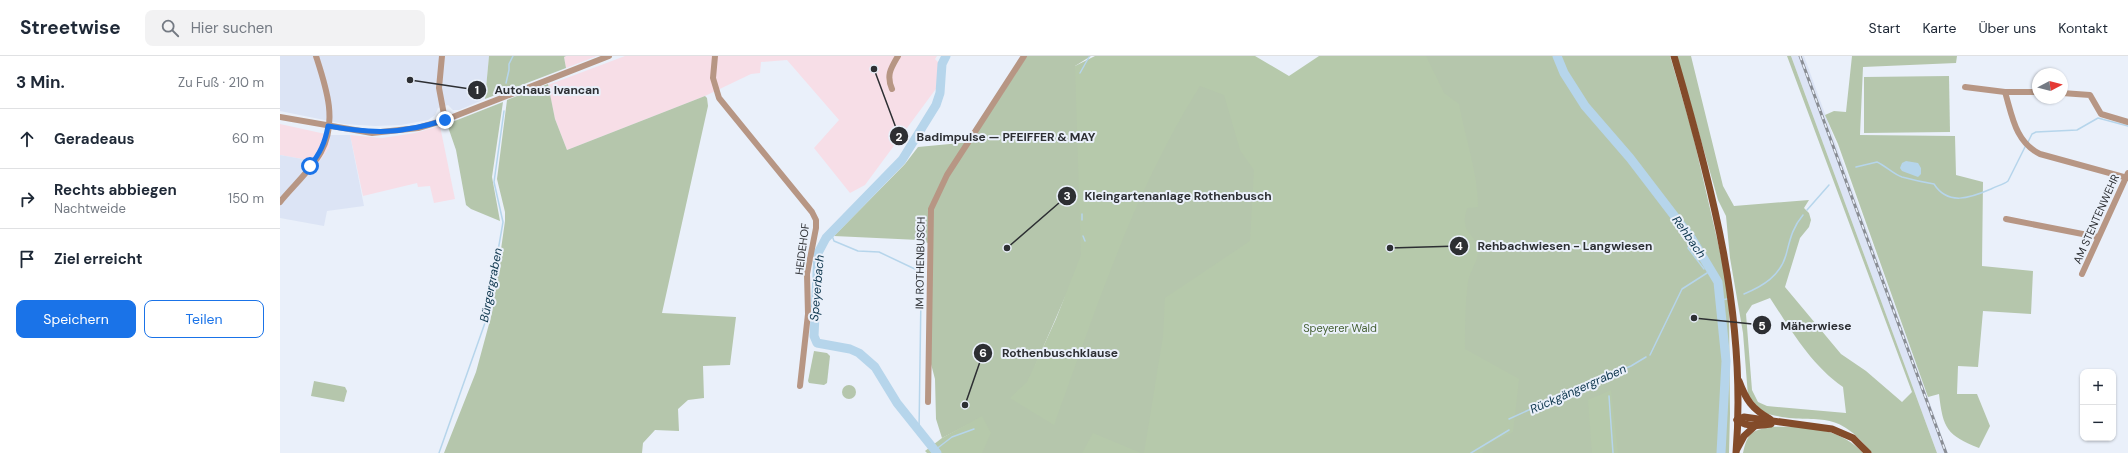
<!DOCTYPE html>
<html lang="de">
<head>
<meta charset="utf-8">
<style>
	:root { --surface:#fff; --page:#f2f2f3; --text:#1f2937; --muted:#747a83; --line:#e0e1e3; --accent:#1a73e8 }
	body { margin:0; font-family:"DM Sans",sans-serif; background:var(--page); color:var(--text) }
	.controls { position:absolute; right:12px; bottom:12px; display:grid; overflow:hidden; border-radius:8px; box-shadow:0 1px 3px #0004 }
	.controls button { width:36px; height:36px; display:grid; place-items:center; padding:0; border:0; border-bottom:1px solid var(--line); background:var(--surface); color:var(--text); font:20px sans-serif }
	.compass { position:absolute; left:1752px; top:12px; width:36px; height:36px; border-radius:50%; background:var(--surface); box-shadow:0 1px 3px #0004; rotate:83deg }
	.stop { position:absolute; width:12px; height:12px; margin:-9px; border:3px solid #1a73e8; border-radius:50%; background:#fff }
	.stop.end { background:#1a73e8; border-color:#fff; box-shadow:0 1px 4px #0008 }
	.list { margin:0; padding:0; list-style:none }
	h2 { display:flex; justify-content:space-between; align-items:center; height:52px; margin:0; padding:0 16px; font-size:17px }
	h2 small { font-size:13px; font-weight:400; color:var(--muted) }
	.list li { display:grid; grid-template-columns:26px 1fr auto; gap:12px; align-items:center; box-sizing:border-box; height:60px; padding:0 16px; border-top:1px solid var(--line) }
	.list b { display:block; font-size:15px; white-space:nowrap }
	.list p { margin:0; font-size:13px; white-space:nowrap; color:var(--muted) }
	.list em { font-size:13px; font-style:normal; color:var(--muted) }
	.actions { display:flex; gap:8px; padding:12px 16px }
	.actions a { flex:1; padding:9px 0; border:1px solid var(--accent); border-radius:8px; text-align:center; font-size:14px; color:var(--accent) }
	.actions .main { background:var(--accent); color:#fff }
	.icon { flex:none; width:22px; height:22px; fill:none; stroke:currentColor; stroke-width:2; stroke-linecap:round; stroke-linejoin:round }
	.map { position:relative; flex:none; width:1848px; height:397px; overflow:hidden }
	header { display:flex; align-items:center; gap:24px; box-sizing:border-box; height:56px; padding:0 20px; background:var(--surface); border-bottom:1px solid var(--line) }
	header strong { font-size:19px }
	nav { display:flex; gap:22px; margin-inline-start:auto; font-size:14px }
	.search { width:280px; height:36px; background:var(--page); display:flex; align-items:center; gap:10px; box-sizing:border-box; padding:0 14px; border-radius:8px; color:var(--muted); font-size:15px }
	main { display:flex }
	aside { flex:1; background:var(--surface) }
	.map>svg:first-child { display:block }
	.commercial { fill:#f7dee7 }
	.built { fill:#dce4f5 }
	.green { fill:#b5c6ac; fill-rule:evenodd }
	.forest { fill:#b6c9ab }
	.water { fill:#b6d5eb }
	.lines { fill:none; stroke-linecap:round; stroke-linejoin:round }
	.stream { stroke:#b6d5eb; stroke-width:1.5 }
	.river { stroke:#b6d5eb; stroke-width:9 }
	.minor { stroke:#b79684; stroke-width:6 }
	.major { stroke:#834b2a; stroke-width:7 }
	.rail-casing { stroke:#898d94; stroke-width:3 }
	.rail { stroke:#eaf0fa; stroke-width:1.5; stroke-dasharray:4.5; stroke-linecap:butt }
	.route { stroke:#1a73e8; stroke-width:5 }
	.labels { text-anchor:middle; stroke-width:4; stroke-linejoin:round; paint-order:stroke }
	.street-label { font-size:11px; fill:#2d2f33; stroke:#eaf0fa }
	.park-label { font-size:11px; fill:#466134; stroke:#eaf0fa }
	.water-label { font-size:12px; font-style:italic; fill:#0c354c; stroke:#eaf0fa }
	.leader { fill:none; stroke:#2d2f33; stroke-width:1.5 }
	.callout-dot { fill:#2d2f33; stroke:#eaf0fa; stroke-width:1.5 }
	.mark-label { font-size:12px; text-anchor:middle; font-weight:bold; fill:#fff }
	.callout-label { font-size:12px; text-anchor:middle; font-weight:bold; fill:#2d2f33; stroke:#eaf0fa; stroke-width:4; stroke-linejoin:round; paint-order:stroke }
</style>
</head>
<body>
<header>
<strong>Streetwise</strong>
<div class="search"><svg class="icon" aria-label="search" viewBox="0 0 24 24"><circle cx="10" cy="10" r="6"/><path d="M15 15l6 6"/></svg>Hier suchen</div>
<nav><a>Start</a><a>Karte</a><a>Über uns</a><a>Kontakt</a></nav>
</header>
<main>
<aside>
<h2>3 Min.<small>Zu Fuß · 210 m</small></h2>
<ul class="list">
<li><svg class="icon" aria-label="ahead" viewBox="0 0 24 24"><path d="M12 20V5M6 11l6-6 6 6"/></svg><div><b>Geradeaus</b></div><em>60 m</em></li>
<li><svg class="icon" aria-label="right" viewBox="0 0 24 24"><path d="M7 20v-9h11M14 6l5 5-5 5"/></svg><div><b>Rechts abbiegen</b><p>Nachtweide</p></div><em>150 m</em></li>
<li><svg class="icon" aria-label="arrive" viewBox="0 0 24 24"><path d="M6 21V4h12l-3 4 3 4H6"/></svg><div><b>Ziel erreicht</b></div></li>
</ul>
<div class="actions"><a class="main">Speichern</a><a>Teilen</a></div>
</aside>
<div class="map">
<svg width="1848" height="397" viewBox="0 0 1848 397">
	<rect width="100%" height="100%" fill="#eaf0fa"/>
	<g class="commercial">
		<polygon points="286,0 317,0 286,12 284,1"/>
		<polygon points="345,0 657,0 655,3 659,7 658,30 585,129 570,137 534,92 559,64 507,4 481,6 480,17 471,18 425,40 287,94 275,63 268,29"/>
		<polygon points="0,68 50,79 49,92 39,106 0,99"/>
		<polygon points="160,70 175,143 154,147 150,130 138,131 137,127 83,140 70,79 102,82 135,77"/>
	</g>
	<g class="built">
		<polygon points="0,0 209,0 205,43 179,54 173,54 168,49 158,52 155,59 148,64 121,69 95,70 64,68 0,55"/>
		<polygon points="1511,0 1524,0 1668,397 1657,397"/>
		<polygon points="50,79 70,79 84,150 47,155 44,170 0,162 0,99 39,106 49,92"/>
	</g>
	<g class="green">
		<polygon points="209,0 286,0 284,1 286,12 205,43"/>
		<path d="M747,0H811L795,10L804,34L1009,21L1041,0H1390L1412,75L1444,213L1449,252L1450,358L1449,397H659L668,383L691,367L662,382L656,363L655,323L651,308V188L639,184L554,180L625,108L638,91L691,86ZM785,241L778,284L755,310Z"/>
		<path d="M1397,0H1411L1443,130L1454,150L1529,144L1524,152L1529,157L1531,164L1529,171L1520,182L1505,231L1561,298L1586,315L1622,346L1632,336L1507,0H1511L1657,397H1592C1553,348 1538,371 1488,358L1482,355L1468,340L1463,277L1450,202L1446,160L1438,144ZM1490,242C1511,274 1531,309 1563,331L1566,357L1487,350L1478,346L1472,334L1466,258L1472,249Z"/>
		<path d="M1572,0H1677L1676,7L1583,11L1580,79L1675,80L1676,119L1703,126L1702,210L1753,215L1751,258L1703,255L1698,311L1678,310L1677,338H1697L1710,370L1699,392C1667,379 1663,373 1659,338L1648,341L1558,88L1545,59L1554,55L1566,56Z"/>
		<polygon points="1669,20 1670,76 1584,77 1584,21"/>
		<polygon points="268,28 275,63 287,94 425,40 427,42 428,50 382,257 456,261 450,309 423,310 424,342 408,344 398,353 399,375 375,374 363,387 362,397 164,397 196,316 212,257 225,165 225,156 217,123 227,44"/>
		<polygon points="223,46 212,121 220,165 191,153 186,149 176,94 167,68"/>
		<polygon points="534,295 547,297 550,300 547,327 544,329 529,327 528,325"/>
		<polygon points="34,325 65,331 67,335 64,346 31,340"/>
		<circle cx="569" cy="336" r="7"/>
		<path d="M1491,371C1524,370 1559,371 1583,397H1463C1467,378 1471,374 1491,371Z"/>
	</g>
	<g class="forest">
		<path d="M815,0H975L1009,20L1039,0H1146L1164,37L1179,48C1185,82 1198,116 1198,151L1187,152C1179,180 1196,176 1198,193C1199,203 1190,216 1188,225C1185,248 1185,270 1185,293L1239,323L1233,376L1206,389L1202,397H864L883,281L885,242L970,185L974,114L960,94L944,39L920,30C854,134 816,253 774,369L730,342L747,326L776,263L801,199L795,10Z"/>
		<polygon points="1331,334 1338,397 1312,397 1308,344"/>
		<polygon points="702,360 711,377 702,397 647,397 645,395 662,382"/>
		<polygon points="813,377 861,397 802,397"/>
	</g>
	<polygon class="water" points="1626,105 1638,107 1641,112 1641,118 1638,121 1622,115 1620,112 1622,107"/>
	<g class="lines">
		<g class="stream">
			<polyline points="800,17 809,1"/>
			<polyline points="226,27 229,14 229,8 233,0"/>
			<polyline points="1748,86 1752,78 1756,76 1797,74 1818,62 1848,70"/>
			<path d="M1576,111L1597,106C1606,110 1613,118 1622,121C1633,124 1642,126 1654,128C1668,150 1690,142 1711,133C1716,130 1723,129 1728,125L1746,89"/>
			<polyline points="1527,154 1549,129"/>
			<polyline points="802,158 802,164"/>
			<polyline points="551,177 554,185 578,195 599,196 637,214 640,219 641,238 639,375"/>
			<polyline points="803,180 805,185"/>
			<polyline points="1412,183 1408,192 1424,213"/>
			<path d="M1464,238C1483,230 1500,220 1506,199C1510,184 1512,172 1523,159"/>
			<polyline points="1441,244 1447,243"/>
			<polyline points="1370,299 1402,233 1427,217"/>
			<polyline points="1329,340 1333,397"/>
			<polyline points="1229,363 1286,337 1351,310 1366,301"/>
			<polyline points="655,394 672,381 694,373"/>
			<polyline points="159,397 206,264 223,166 214,126 224,55"/>
			<polyline points="1191,397 1229,374"/>
		</g>
		<g class="river">
			<polyline points="1277,0 1284,17 1305,50 1350,102 1412,183 1438,226 1446,305 1441,397"/>
			<polyline points="657,397 617,347 595,311 579,297 570,293 537,287 534,280 538,197 546,182 622,104 656,49 660,37 662,8 666,0"/>
		</g>
		<g class="minor">
			<polyline points="162,0 159,32 165,64"/>
			<polyline points="435,0 433,22 439,42 532,156 536,164 536,172 527,218 528,258 520,330"/>
			<polyline points="1685,31 1725,36 1758,36"/>
			<path d="M612,33C606,19 611,12 618,0"/>
			<path d="M1725,36C1732,59 1735,86 1760,98L1848,122"/>
			<polyline points="1782,37 1810,39 1821,58 1848,66"/>
			<polyline points="0,61 92,77 138,72 165,64 329,0"/>
			<path d="M0,146C13,130 31,114 41,96C58,65 46,31 36,0"/>
			<polyline points="1726,163 1818,181"/>
			<polyline points="1802,218 1848,117"/>
			<polyline points="648,346 651,153 667,119 744,0"/>
		</g>
		<g class="major">
			<path d="M1394,0C1432,130 1467,261 1456,397"/>
			<path d="M1459,325C1466,344 1472,353 1490,363"/>
			<polyline points="1457,364 1464,361 1552,373 1573,382 1588,397"/>
			<path d="M1457,364C1466,371 1480,370 1491,368"/>
			<polyline points="1457,393 1464,380 1475,370"/>
		</g>
		<g class="rail-casing">
			<polyline id="rail" points="1520,0 1666,397"/>
		</g>
		<use href="#rail" class="rail"/>
	</g>
	<g class="lines">
		<path class="route" d="M30,110C40,97 45,87 48,70C93,78 121,78 165,64"/>
	</g>
	<g class="labels">
		<g class="street-label">
			<text transform="translate(1816 163) rotate(-66)" y="4">AM STENTENWEHR</text>
			<text transform="translate(522 193) rotate(-83)" y="4">HEIDEHOF</text>
			<text transform="translate(640 207) rotate(-89)" y="4">IM ROTHENBUSCH</text>
		</g>
		<g class="park-label">
			<text x="1060" y="276">Speyerer Wald</text>
		</g>
		<g class="water-label">
			<text transform="translate(1409 181) rotate(55)" y="4">Rehbach</text>
			<text transform="translate(211 229) rotate(-79)" y="4">Bürgergraben</text>
			<text transform="translate(537 232) rotate(-85)" y="4">Speyerbach</text>
			<text transform="translate(1298 333) rotate(-24)" y="4">Rückgängergraben</text>
		</g>
	</g>
	<path class="leader" d="M130 24L197 34M594 13L619 80M727 192L787 140M1110 192L1179 190M1414 262L1482 269M685 349L703 297"/>
	<g class="callout-dot">
		<circle cx="130" cy="24" r="4"/>
		<circle cx="594" cy="13" r="4"/>
		<circle cx="727" cy="192" r="4"/>
		<circle cx="1110" cy="192" r="4"/>
		<circle cx="1414" cy="262" r="4"/>
		<circle cx="685" cy="349" r="4"/>
		<circle cx="197" cy="34" r="10"/>
		<circle cx="619" cy="80" r="10"/>
		<circle cx="787" cy="140" r="10"/>
		<circle cx="1179" cy="190" r="10"/>
		<circle cx="1482" cy="269" r="10"/>
		<circle cx="703" cy="297" r="10"/>
	</g>
	<g class="mark-label">
		<text x="197" y="38">1</text>
		<text x="619" y="85">2</text>
		<text x="787" y="144">3</text>
		<text x="1179" y="194">4</text>
		<text x="1482" y="274">5</text>
		<text x="703" y="301">6</text>
	</g>
	<g class="callout-label">
		<text x="267" y="38">Autohaus Ivancan</text>
		<text x="726" y="85">Badimpulse — PFEIFFER &amp; MAY</text>
		<text x="898" y="144">Kleingartenanlage Rothenbusch</text>
		<text x="1285" y="194">Rehbachwiesen - Langwiesen</text>
		<text x="1536" y="274">Mäherwiese</text>
		<text x="780" y="301">Rothenbuschklause</text>
	</g>
</svg>
<div class="controls">
<button>+</button>
<button>−</button>
</div>
<svg class="compass" viewBox="-18 -18 36 36"><path d="M0-13l5 13h-10z" fill="#e53935"/><path d="M0 13l5-13h-10z" fill="#747a83"/></svg>
<div class="stop" style="left:30px;top:110px"></div>
<div class="stop end" style="left:165px;top:64px"></div>
</div>
</main>
</body>
</html>
